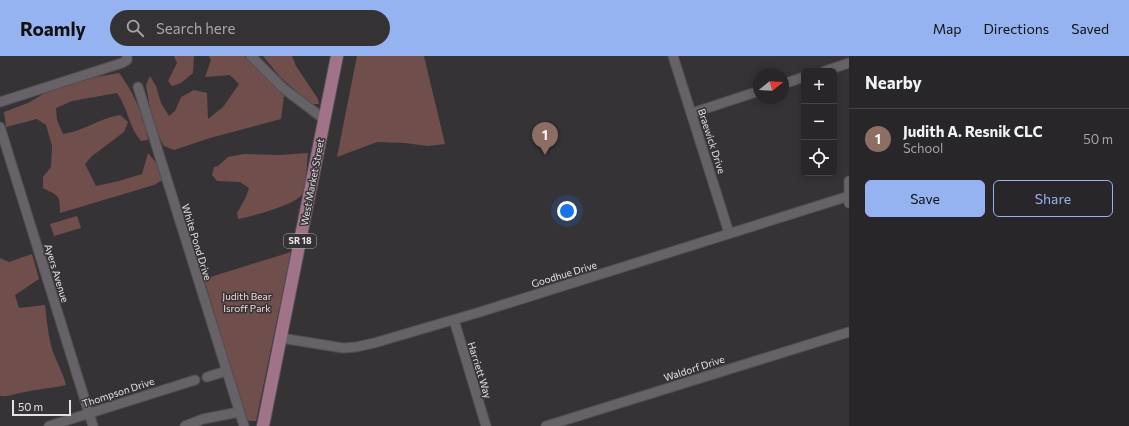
<!DOCTYPE html>
<html lang="en">
<head>
<meta charset="utf-8">
<style>
	:root { --surface:#282629; --page:#343235; --text:#f1f3f6; --muted:#a5a5a8; --line:#444346; --accent:#95b2f1 }
	body { margin:0; font-family:Commissioner,sans-serif; background:var(--page); color:var(--text) }
	.controls { position:absolute; right:12px; top:12px; display:grid; overflow:hidden; border-radius:6px; box-shadow:0 2px 10px #0003 }
	.controls button { width:36px; height:36px; display:grid; place-items:center; padding:0; border:0; border-bottom:1px solid var(--line); background:var(--surface); color:var(--text); font:20px sans-serif }
	.compass { position:absolute; left:753px; top:12px; width:36px; height:36px; border-radius:50%; background:var(--surface); box-shadow:0 2px 10px #0003; rotate:72deg }
	.scale { position:absolute; left:12px; bottom:10px; width:59px; box-sizing:border-box; padding-left:4px; border:2px solid #e4e2e5; border-top:0; font-size:11px; line-height:14px; white-space:nowrap; color:#e4e2e5; -webkit-text-stroke:3px #363337; paint-order:stroke }
	.you { position:absolute; left:567px; top:155px; width:14px; height:14px; margin:-10px; border:3px solid #fff; border-radius:50%; background:#1a73e8; box-shadow:0 0 0 6px #1a73e833 }
	.badge { display:grid; place-items:center; width:26px; height:26px; border-radius:50%; background:var(--accent); color:#fff; font-size:13px; font-weight:700 }
	.pin { position:absolute; translate:-50% -33px; filter:drop-shadow(0 1px 2px #0008) }
	.pin::after { content:''; position:absolute; top:21px; width:14px; height:12px; background:inherit; clip-path:polygon(0 0,100% 0,50% 100%) }
	.list { margin:0; padding:0; list-style:none }
	h2 { display:flex; justify-content:space-between; align-items:center; height:52px; margin:0; padding:0 16px; font-size:17px }
	h2 small { font-size:13px; font-weight:400; color:var(--muted) }
	.list li { display:grid; grid-template-columns:26px 1fr auto; gap:12px; align-items:center; box-sizing:border-box; height:60px; padding:0 16px; border-top:1px solid var(--line) }
	.list b { display:block; font-size:15px; white-space:nowrap }
	.list p { margin:0; font-size:13px; white-space:nowrap; color:var(--muted) }
	.list em { font-size:13px; font-style:normal; color:var(--muted) }
	.actions { display:flex; gap:8px; padding:12px 16px }
	.actions a { flex:1; padding:9px 0; border:1px solid var(--accent); border-radius:6px; text-align:center; font-size:14px; color:var(--accent) }
	.actions .main { background:var(--accent); color:#111 }
	.icon { flex:none; width:22px; height:22px; fill:none; stroke:currentColor; stroke-width:2; stroke-linecap:round; stroke-linejoin:round }
	.map { position:relative; flex:none; width:849px; height:370px; overflow:hidden }
	header { display:flex; align-items:center; gap:24px; box-sizing:border-box; height:56px; padding:0 20px; background:var(--accent); color:#111 }
	header strong { font-size:19px }
	nav { display:flex; gap:22px; margin-inline-start:auto; font-size:14px }
	.search { width:280px; height:36px; background:var(--page); display:flex; align-items:center; gap:10px; box-sizing:border-box; padding:0 14px; border-radius:22px; color:var(--muted); font-size:15px }
	main { display:flex }
	aside { flex:1; background:var(--surface) }
	.map>svg:first-child { display:block }
	.green { fill:#704e4b }
	.lines { fill:none; stroke-linecap:round; stroke-linejoin:round }
	.minor-casing { stroke:#514f52; stroke-width:11 }
	.major-casing { stroke:#514f52; stroke-width:14 }
	.minor { stroke:#666267; stroke-width:9 }
	.major { stroke:#a17389; stroke-width:12 }
	.labels { text-anchor:middle; stroke-width:3; stroke-linejoin:round; paint-order:stroke }
	.shield { fill:#363337; stroke:#b0aeb1; stroke-width:1 }
	.shield-label { font-size:9px; font-weight:bold; fill:#e4e2e5 }
	.street-label { font-size:10px; fill:#e4e2e5; stroke:#363337 }
	.park-label { font-size:10px; fill:#f6dad7; stroke:#363337 }
</style>
</head>
<body>
<header>
<strong>Roamly</strong>
<div class="search"><svg class="icon" aria-label="search" viewBox="0 0 24 24"><circle cx="10" cy="10" r="6"/><path d="M15 15l6 6"/></svg>Search here</div>
<nav><a>Map</a><a>Directions</a><a>Saved</a></nav>
</header>
<main>
<div class="map">
<svg width="849" height="370" viewBox="0 0 849 370">
	<rect width="100%" height="100%" fill="#363337"/>
	<g class="green">
		<polygon points="174,0 194,0 193,17 181,27 172,30 168,25 177,7"/>
		<polygon points="209,0 245,0 284,40 281,63 210,82 174,94 164,90 153,70 146,29 150,20 156,30 161,47 169,60 175,55 181,41 194,34 207,37 208,63 223,51 239,28 230,19 205,21 211,4"/>
		<polygon points="263,0 292,0 296,10 318,43 319,48 311,48 280,21"/>
		<polygon points="357,0 424,0 445,88 428,90 405,87 377,86 337,101"/>
		<path d="M119,17C133,35 145,62 148,84L141,85C129,72 128,52 117,37L72,45L56,52L57,64L63,78C84,75 100,62 120,59L128,66L124,76L92,100L85,108L96,130L119,125L142,118L148,97L157,108L162,124L154,129L60,157C60,139 59,140 43,132V121L51,111L52,90L46,69L37,63L6,71L4,56L28,47L45,37L62,30L85,23Z"/>
		<path d="M308,97C307,107 306,129 303,137C299,148 250,161 238,163L237,157L246,141L249,132L240,126L217,125L212,119L214,111L218,110L228,101L244,98L280,99Z"/>
		<polygon points="77,160 81,172 54,180 50,168"/>
		<polygon points="291,196 256,365 250,365 246,363 204,223"/>
		<path d="M32,198L39,223L15,239L19,252L45,249C47,265 48,281 53,296C57,307 63,317 66,329C53,332 39,333 25,336C17,337 9,341 0,340V202L9,206Z"/>
	</g>
	<g class="lines">
		<g class="minor-casing">
			<g id="minor">
				<polyline points="251,0 283,32 324,63"/>
				<polyline points="673,0 729,177"/>
				<polyline points="825,15 849,7"/>
				<polyline points="783,28 804,21"/>
				<polyline points="138,31 244,370"/>
				<polyline points="0,46 122,7 127,4 127,0"/>
				<polyline points="692,57 759,35"/>
				<polyline points="0,71 93,370"/>
				<polyline points="849,125 849,147"/>
				<polyline points="454,264 486,370"/>
				<polyline points="281,282 343,292 356,291 374,287 480,256 849,140"/>
				<polyline points="207,321 226,315"/>
				<polyline points="49,370 195,324"/>
				<polyline points="185,370 203,363 239,356"/>
				<polyline points="546,370 849,276"/>
			</g>
		</g>
		<g class="major-casing">
			<polyline id="major" points="263,370 337,0"/>
		</g>
		<use href="#minor" class="minor"/>
		<use href="#major" class="major"/>
	</g>
	<g class="labels">
		<rect class="shield" x="284" y="178" width="32" height="14" rx="3"/>
		<g class="shield-label">
			<text x="300" y="188">SR 18</text>
		</g>
		<g class="street-label">
			<text transform="translate(712 85) rotate(72)" y="4">Braewick Drive</text>
			<text transform="translate(312 126) rotate(-79)" y="4">West Market Street</text>
			<text transform="translate(197 186) rotate(73)" y="4">White Pond Drive</text>
			<text transform="translate(57 217) rotate(73)" y="4">Ayers Avenue</text>
			<text transform="translate(564 218) rotate(-17)" y="4">Goodhue Drive</text>
			<text transform="translate(694 312) rotate(-18)" y="4">Waldorf Drive</text>
			<text transform="translate(480 314) rotate(73)" y="4">Harriett Way</text>
			<text transform="translate(118 336) rotate(-18)" y="4">Thompson Drive</text>
		</g>
		<g class="park-label">
			<text x="247" y="244">Judith Bear<tspan x="247" dy="12">Isroff Park</tspan></text>
		</g>
	</g>
</svg>
<div class="controls">
<button>+</button>
<button>−</button>
<button><svg class="icon" aria-label="locate" viewBox="0 0 24 24"><circle cx="12" cy="12" r="6"/><path d="M12 2v4M12 18v4M2 12h4M18 12h4"/></svg></button>
</div>
<svg class="compass" viewBox="-18 -18 36 36"><path d="M0-13l5 13h-10z" fill="#e53935"/><path d="M0 13l5-13h-10z" fill="#a5a5a8"/></svg>
<div class="scale">50 m</div>
<div class="you"></div>
<div class="pin badge" style="left:545px;top:99px;background:#8d6e63">1</div>
</div>
<aside>
<h2>Nearby<small></small></h2>
<ul class="list">
<li><span class="badge" style="background:#8d6e63">1</span><div><b>Judith A. Resnik CLC</b><p>School</p></div><em>50 m</em></li>
</ul>
<div class="actions"><a class="main">Save</a><a>Share</a></div>
</aside>
</main>
</body>
</html>
